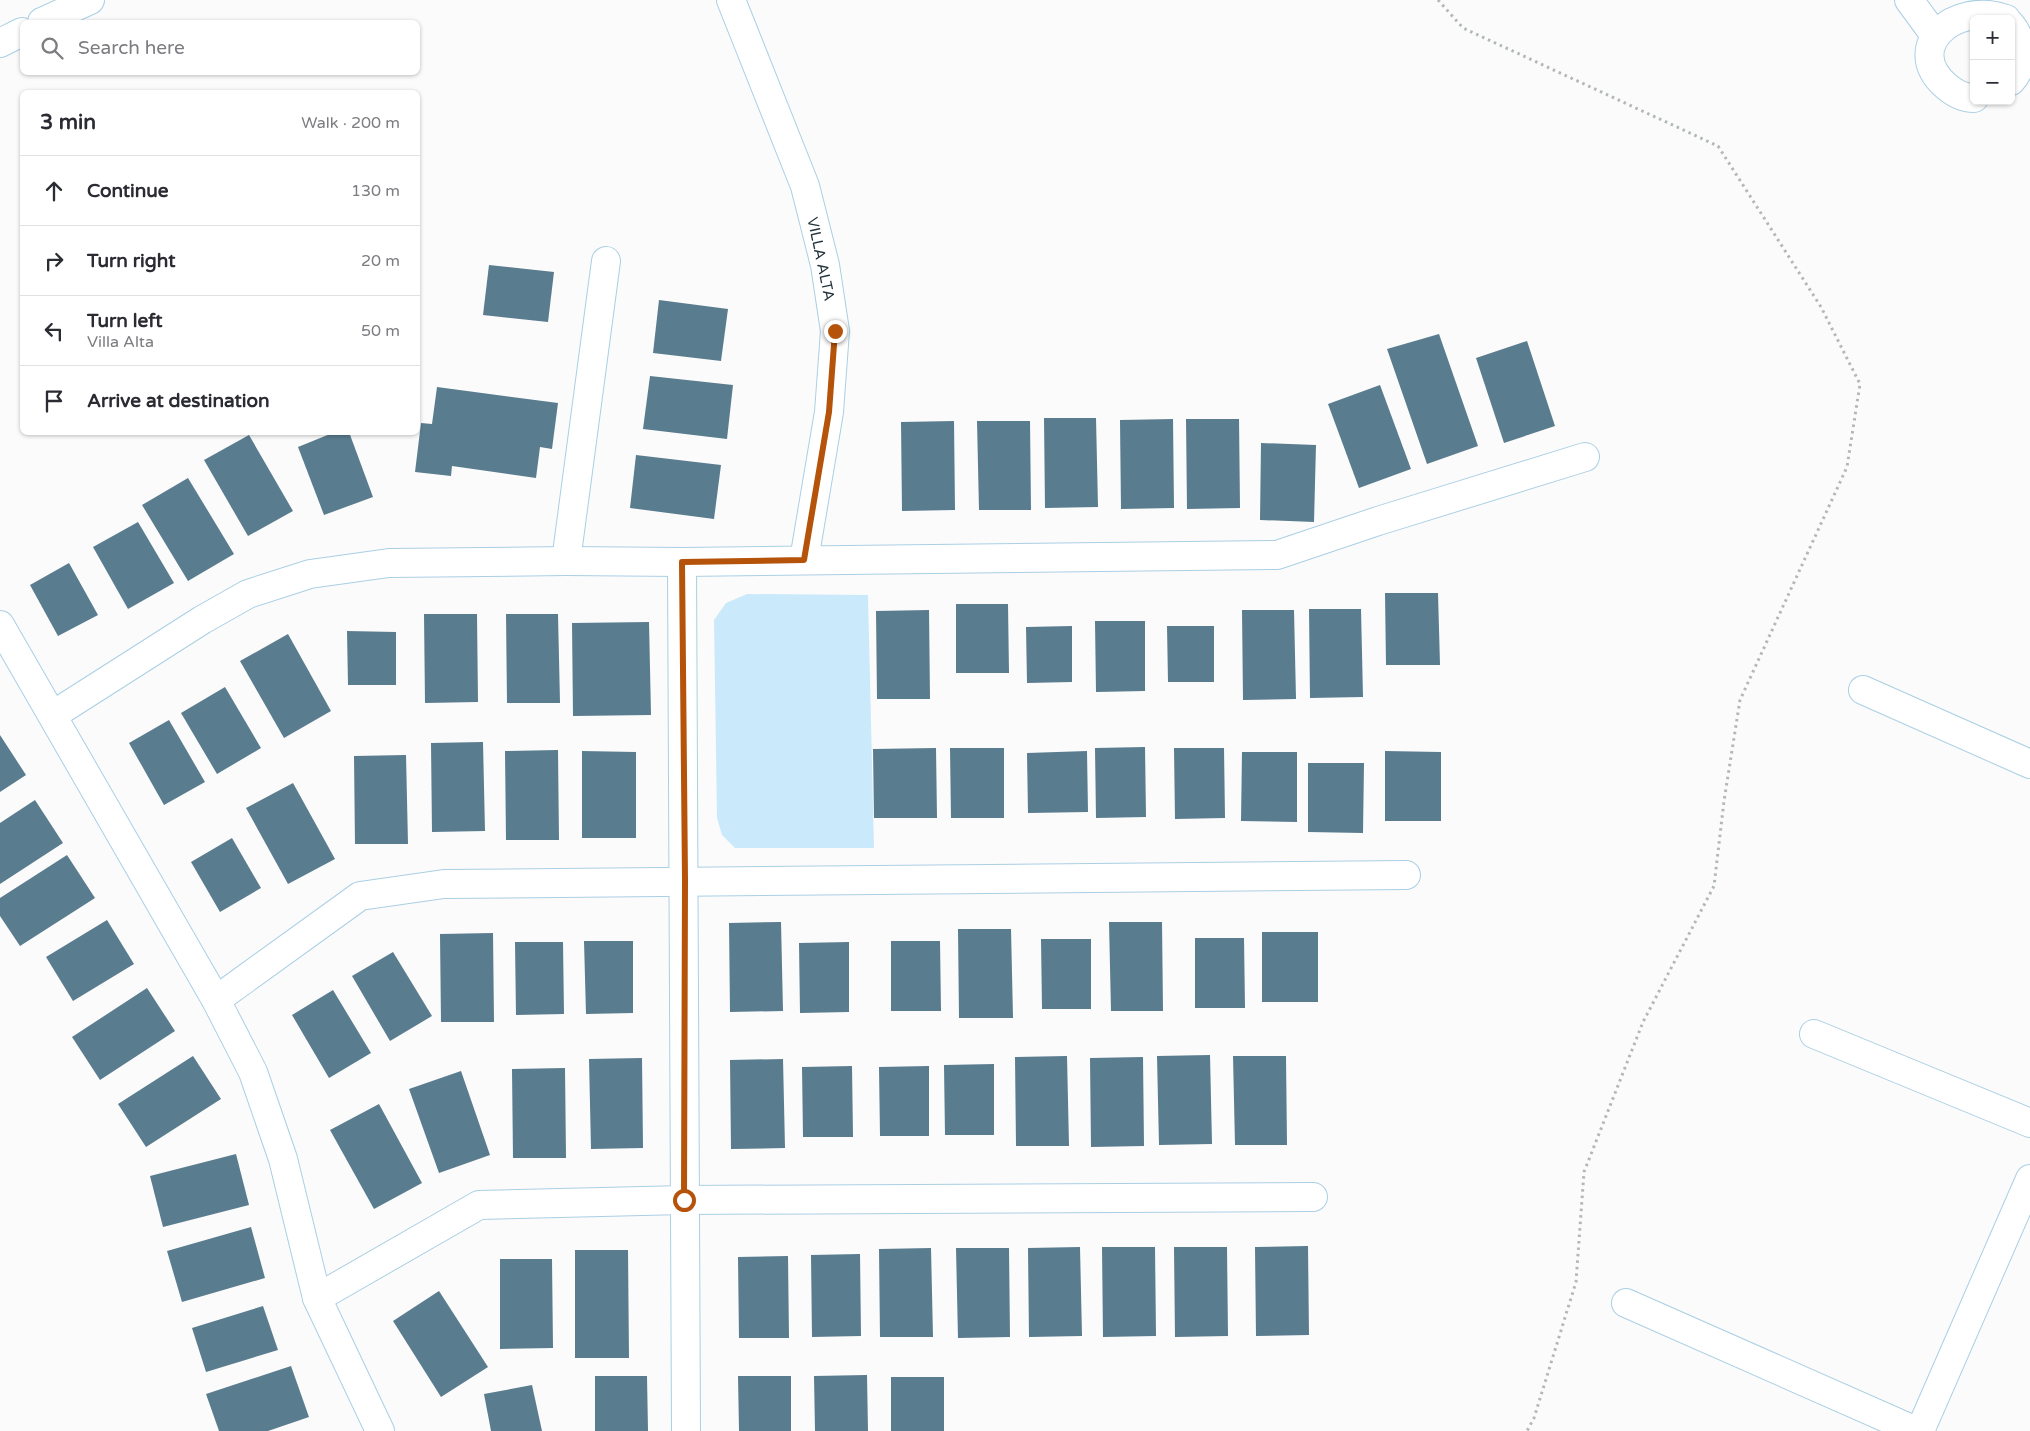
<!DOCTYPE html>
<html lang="en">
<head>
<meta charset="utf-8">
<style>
	:root { --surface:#fff; --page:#f7f7f7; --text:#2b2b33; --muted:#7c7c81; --line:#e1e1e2 }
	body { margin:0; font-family:"Varela Round",sans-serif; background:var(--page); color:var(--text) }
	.controls { position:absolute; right:15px; top:15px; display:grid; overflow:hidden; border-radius:8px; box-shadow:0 1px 4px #0004 }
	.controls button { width:45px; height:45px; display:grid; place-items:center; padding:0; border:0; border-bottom:1px solid var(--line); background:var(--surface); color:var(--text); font:25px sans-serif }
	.stop { position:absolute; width:15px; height:15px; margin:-11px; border:4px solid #b45309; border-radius:50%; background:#fff }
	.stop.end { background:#b45309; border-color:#fff; box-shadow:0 1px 5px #0008 }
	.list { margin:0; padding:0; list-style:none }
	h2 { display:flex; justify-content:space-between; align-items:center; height:65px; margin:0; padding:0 20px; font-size:21px }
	h2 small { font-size:16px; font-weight:400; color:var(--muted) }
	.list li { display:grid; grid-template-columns:32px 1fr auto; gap:15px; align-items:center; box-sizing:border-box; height:70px; padding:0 20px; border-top:1px solid var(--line) }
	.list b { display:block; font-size:19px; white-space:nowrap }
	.list p { margin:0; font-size:16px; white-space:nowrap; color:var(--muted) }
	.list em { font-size:16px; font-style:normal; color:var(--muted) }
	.icon { flex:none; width:28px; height:28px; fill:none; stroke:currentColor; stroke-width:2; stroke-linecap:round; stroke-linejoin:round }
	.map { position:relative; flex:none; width:2030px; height:1431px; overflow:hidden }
	.search { position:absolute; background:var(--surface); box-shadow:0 1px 4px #0004; left:20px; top:20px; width:400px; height:55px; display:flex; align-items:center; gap:12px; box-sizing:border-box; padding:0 18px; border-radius:8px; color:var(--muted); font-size:19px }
	.panel { position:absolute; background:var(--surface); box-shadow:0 1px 4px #0004; left:20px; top:90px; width:400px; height:345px; border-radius:8px }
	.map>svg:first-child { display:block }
	.green { fill:#caeafc }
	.building { fill:#597c8f }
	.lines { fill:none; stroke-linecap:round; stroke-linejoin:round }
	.street-casing { stroke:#aacfe4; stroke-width:30 }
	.path { stroke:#b2b7ba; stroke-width:3; stroke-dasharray:2.5 4; stroke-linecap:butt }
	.street { stroke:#fff; stroke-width:28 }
	.route { stroke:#b45309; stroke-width:6 }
	.labels { text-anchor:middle; stroke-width:5; stroke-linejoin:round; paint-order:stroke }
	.street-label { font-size:15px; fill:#25343c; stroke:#fff }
</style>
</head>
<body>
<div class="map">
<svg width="2030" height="1431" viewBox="0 0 2030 1431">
	<rect width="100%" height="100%" fill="#fbfbfb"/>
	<polygon class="green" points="747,594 868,595 874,848 735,848 722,835 717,818 714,620 726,603"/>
	<g class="building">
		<polygon points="489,265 554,272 548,322 483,315"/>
		<polygon points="659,300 728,309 721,361 653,353"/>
		<polygon points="1439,334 1478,446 1427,464 1387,349"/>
		<polygon points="1527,341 1555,426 1504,443 1476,358"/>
		<polygon points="650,376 733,385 727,439 643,429"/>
		<polygon points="1380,385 1411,469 1359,488 1328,404"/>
		<polygon points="437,387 558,403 552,449 540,447 536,478 452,466 451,476 415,472 421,423 432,424"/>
		<polygon points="1044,418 1096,418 1098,507 1045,508"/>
		<polygon points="1173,419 1174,508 1121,509 1120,420"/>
		<polygon points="1186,419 1239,419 1240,508 1187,509"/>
		<polygon points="954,421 955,510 902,511 901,422"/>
		<polygon points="977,421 1030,421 1031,510 979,510"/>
		<polygon points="335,432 349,432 373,497 324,515 298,447"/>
		<polygon points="249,435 293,511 248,536 204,460"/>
		<polygon points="1261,443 1316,445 1314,522 1260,520"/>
		<polygon points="636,455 721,465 714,519 630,508"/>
		<polygon points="188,478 234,554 188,581 142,505"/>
		<polygon points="138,522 174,583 128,609 93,547"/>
		<polygon points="69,563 98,615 58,636 30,585"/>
		<polygon points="1385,593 1438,593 1440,665 1386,665"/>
		<polygon points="956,604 1008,604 1009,673 956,673"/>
		<polygon points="1309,609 1361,609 1363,697 1310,698"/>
		<polygon points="929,610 930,699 877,699 876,611"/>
		<polygon points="1242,610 1294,610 1296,699 1243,700"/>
		<polygon points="424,614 477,614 478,702 425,703"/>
		<polygon points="506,614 558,614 560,703 507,703"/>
		<polygon points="1095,621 1145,621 1145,691 1096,692"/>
		<polygon points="649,622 651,715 573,716 572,623"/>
		<polygon points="1072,626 1072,682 1027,683 1026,627"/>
		<polygon points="1167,626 1214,626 1214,682 1168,682"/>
		<polygon points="347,631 396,632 396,685 348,685"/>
		<polygon points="288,634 331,711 284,738 240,661"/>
		<polygon points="225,687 261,748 217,774 181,713"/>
		<polygon points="169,720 205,782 164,805 129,743"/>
		<polygon points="0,735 26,775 0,792"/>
		<polygon points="483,742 485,831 432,832 431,743"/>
		<polygon points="1145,747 1146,817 1096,818 1095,748"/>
		<polygon points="936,748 937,818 874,818 873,749"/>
		<polygon points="950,748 1004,748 1004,818 951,818"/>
		<polygon points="1174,748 1224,748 1225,818 1175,819"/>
		<polygon points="558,750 559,840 506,840 505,751"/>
		<polygon points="582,751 636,752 636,838 582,838"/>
		<polygon points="1087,751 1088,812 1028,813 1027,753"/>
		<polygon points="1385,751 1441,752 1441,821 1385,821"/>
		<polygon points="1242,752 1297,752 1297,822 1241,821"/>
		<polygon points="406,755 408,844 355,844 354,756"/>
		<polygon points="1308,763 1364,763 1363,833 1308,832"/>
		<polygon points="293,783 335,859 288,884 246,808"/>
		<polygon points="35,800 63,843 0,884 0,823"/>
		<polygon points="232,838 261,888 220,912 191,862"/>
		<polygon points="67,855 95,898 20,946 0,916 0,898"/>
		<polygon points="107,920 134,964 73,1001 46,957"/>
		<polygon points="781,922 783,1011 730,1012 729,923"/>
		<polygon points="1109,922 1162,922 1163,1011 1111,1011"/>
		<polygon points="958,929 1011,929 1013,1018 959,1018"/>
		<rect x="1262" y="932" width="56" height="70"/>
		<polygon points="493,933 494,1022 441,1022 440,934"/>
		<polygon points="1195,938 1244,938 1245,1008 1195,1008"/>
		<polygon points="1041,939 1091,939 1091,1009 1042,1009"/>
		<polygon points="584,941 633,941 633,1013 586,1014"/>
		<polygon points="891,941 940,941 941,1011 891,1011"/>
		<polygon points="515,942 563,942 564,1014 516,1015"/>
		<polygon points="849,942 849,1012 800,1013 799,943"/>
		<polygon points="393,952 432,1016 390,1041 352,976"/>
		<polygon points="147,988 175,1031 100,1080 72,1037"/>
		<polygon points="333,990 371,1053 329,1078 292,1015"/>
		<polygon points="1210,1055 1212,1144 1159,1145 1157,1056"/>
		<polygon points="193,1056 221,1099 146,1147 118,1104"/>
		<polygon points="1067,1056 1069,1146 1016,1146 1015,1057"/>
		<polygon points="1233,1056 1286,1056 1287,1145 1235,1145"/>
		<polygon points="1143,1057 1144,1146 1091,1147 1090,1058"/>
		<polygon points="642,1058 643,1148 591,1149 589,1059"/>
		<polygon points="783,1059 785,1148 731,1149 730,1060"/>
		<polygon points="994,1064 994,1135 945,1135 944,1065"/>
		<polygon points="852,1066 853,1137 803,1137 802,1067"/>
		<polygon points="929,1066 929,1136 880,1136 879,1067"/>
		<polygon points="565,1068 566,1158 513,1158 512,1069"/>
		<polygon points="461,1071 490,1155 439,1173 409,1089"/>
		<polygon points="379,1104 422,1183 374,1209 330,1130"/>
		<polygon points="236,1154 249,1205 163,1227 150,1176"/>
		<polygon points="251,1227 265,1278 182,1302 167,1251"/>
		<polygon points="1308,1246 1309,1335 1256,1336 1255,1247"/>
		<polygon points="1080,1247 1082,1336 1029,1337 1028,1248"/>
		<polygon points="1102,1247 1155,1247 1156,1336 1103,1337"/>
		<polygon points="1174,1247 1227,1247 1228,1336 1175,1337"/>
		<polygon points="931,1248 933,1337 880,1337 879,1249"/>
		<polygon points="956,1248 1009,1248 1010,1337 958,1338"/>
		<polygon points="575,1250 628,1250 629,1358 575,1358"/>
		<polygon points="860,1254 861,1336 812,1337 811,1255"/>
		<polygon points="788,1256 789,1338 739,1338 738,1257"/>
		<polygon points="500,1259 552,1259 553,1348 500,1349"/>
		<polygon points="439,1291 488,1367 441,1397 393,1321"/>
		<polygon points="263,1306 278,1350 206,1372 192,1328"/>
		<polygon points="291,1366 309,1417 268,1431 219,1431 206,1394"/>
		<polygon points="867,1375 868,1431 815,1431 814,1376"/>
		<polygon points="595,1376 647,1376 648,1431 595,1431"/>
		<polygon points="738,1376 791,1376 791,1431 739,1431"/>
		<rect x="891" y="1377" width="53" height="54"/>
		<polygon points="532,1385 542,1431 491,1431 484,1394"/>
	</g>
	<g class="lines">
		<g class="street-casing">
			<g id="street">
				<polyline points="731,0 805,186 825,265 835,331 829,412 804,560"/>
				<polyline points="1909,0 1934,34"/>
				<polyline points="42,22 90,0"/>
				<path d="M2011,25C2024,41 2025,66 2011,81"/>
				<polyline points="0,43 22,32"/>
				<path d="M1974,98C1963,98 1954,93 1946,86C1902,48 1954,0 2006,19"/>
				<polyline points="566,561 606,261"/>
				<polyline points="682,562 686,1431"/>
				<polyline points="0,625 216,1000 253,1072 283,1159 317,1298 380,1431"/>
				<polyline points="1863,690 2030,764"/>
				<polyline points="53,715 202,620 248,594 310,574 389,563 566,561 682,562 1277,555 1378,521 1585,457"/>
				<polyline points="216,1000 360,896 444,884 1406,875"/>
				<polyline points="1814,1034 2030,1123"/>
				<polyline points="317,1298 479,1205 684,1200 1313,1197"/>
				<polyline points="1626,1303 1916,1431"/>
				<polyline points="1920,1431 2030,1179"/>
			</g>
		</g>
		<polyline class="path" points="1438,0 1463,28 1718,146 1821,307 1860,384 1847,467 1740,700 1724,801 1714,886 1643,1022 1584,1172 1576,1282 1534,1418 1527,1431"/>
		<use href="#street" class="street"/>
	</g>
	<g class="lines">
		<polyline class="route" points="684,1200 685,880 682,562 804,560 829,412 835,331"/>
	</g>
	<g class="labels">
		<g class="street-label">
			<text transform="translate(821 259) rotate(78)" y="5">VILLA ALTA</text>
		</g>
	</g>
</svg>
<div class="controls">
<button>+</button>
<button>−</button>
</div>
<div class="stop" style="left:684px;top:1200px"></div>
<div class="stop end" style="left:835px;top:331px"></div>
<div class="search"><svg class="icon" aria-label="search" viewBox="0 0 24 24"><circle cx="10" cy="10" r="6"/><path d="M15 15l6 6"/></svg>Search here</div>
<section class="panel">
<h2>3 min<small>Walk · 200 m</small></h2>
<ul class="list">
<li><svg class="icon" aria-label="ahead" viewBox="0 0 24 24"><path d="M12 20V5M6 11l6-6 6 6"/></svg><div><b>Continue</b></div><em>130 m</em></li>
<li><svg class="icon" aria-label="right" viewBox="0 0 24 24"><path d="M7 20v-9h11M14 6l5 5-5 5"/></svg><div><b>Turn right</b></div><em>20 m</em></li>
<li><svg class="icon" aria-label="left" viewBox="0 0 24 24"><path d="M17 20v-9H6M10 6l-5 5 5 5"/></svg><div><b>Turn left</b><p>Villa Alta</p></div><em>50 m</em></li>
<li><svg class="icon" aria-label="arrive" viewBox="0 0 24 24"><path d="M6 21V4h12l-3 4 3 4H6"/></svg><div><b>Arrive at destination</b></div></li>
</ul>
</section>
</div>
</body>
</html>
